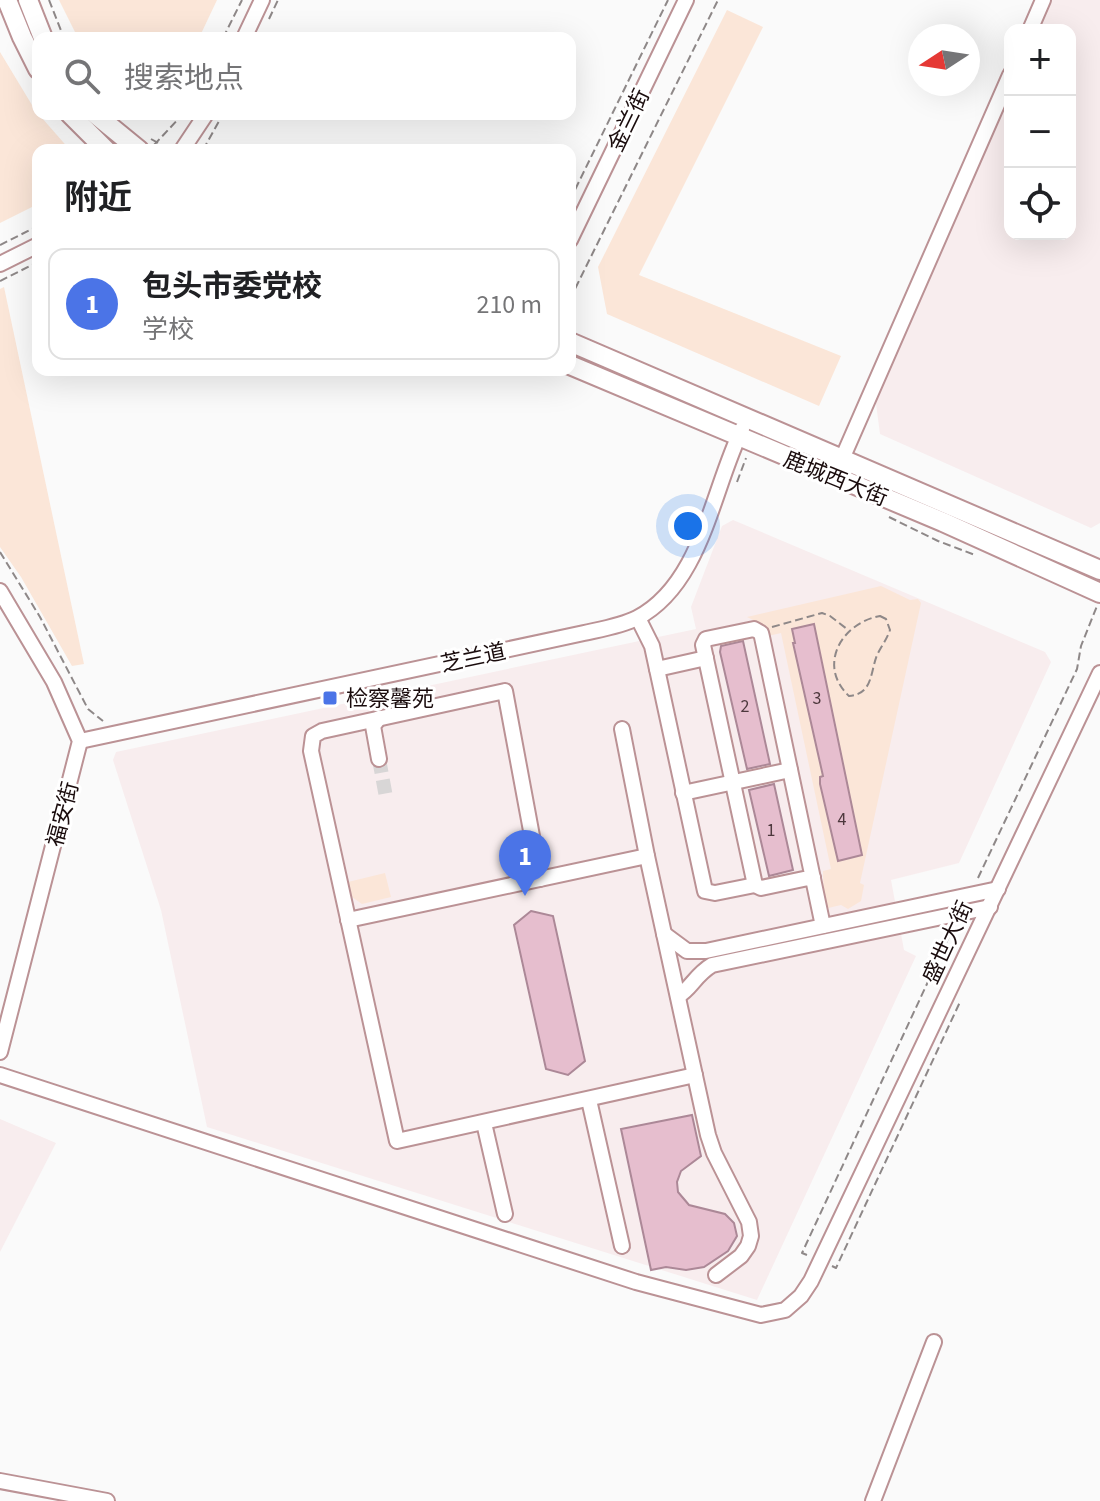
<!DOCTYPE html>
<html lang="zh">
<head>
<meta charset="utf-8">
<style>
	:root { --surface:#fff; --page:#f2f2f2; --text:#202124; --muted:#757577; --line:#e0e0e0; --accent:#4b74e7 }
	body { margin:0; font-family:"Source Sans 3","Noto Sans SC",sans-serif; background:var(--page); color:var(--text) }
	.controls { position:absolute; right:24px; top:24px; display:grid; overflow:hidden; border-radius:16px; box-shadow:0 8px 32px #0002 }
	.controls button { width:72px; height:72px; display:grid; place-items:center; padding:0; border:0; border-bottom:2px solid var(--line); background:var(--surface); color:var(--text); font:40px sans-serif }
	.compass { position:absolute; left:908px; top:24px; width:72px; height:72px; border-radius:50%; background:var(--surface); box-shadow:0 8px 32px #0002; rotate:258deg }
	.you { position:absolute; left:688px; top:526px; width:28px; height:28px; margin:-20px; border:6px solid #fff; border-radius:50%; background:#1a73e8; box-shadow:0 0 0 12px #1a73e833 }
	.badge { display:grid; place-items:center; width:52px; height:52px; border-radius:50%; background:var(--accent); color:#fff; font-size:26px; font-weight:700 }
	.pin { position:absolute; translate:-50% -66px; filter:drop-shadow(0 2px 4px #0008) }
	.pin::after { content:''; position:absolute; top:42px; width:28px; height:24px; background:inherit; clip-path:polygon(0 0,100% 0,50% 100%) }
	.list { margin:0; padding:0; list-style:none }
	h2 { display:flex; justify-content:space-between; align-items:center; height:104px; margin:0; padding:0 32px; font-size:34px }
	h2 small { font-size:26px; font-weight:400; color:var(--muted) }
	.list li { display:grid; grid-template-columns:52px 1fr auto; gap:24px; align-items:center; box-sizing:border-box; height:112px; margin:0 16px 16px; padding:0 16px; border:2px solid var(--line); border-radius:16px }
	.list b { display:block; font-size:30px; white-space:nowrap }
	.list p { margin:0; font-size:26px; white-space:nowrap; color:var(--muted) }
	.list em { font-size:26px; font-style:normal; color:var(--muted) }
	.icon { flex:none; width:44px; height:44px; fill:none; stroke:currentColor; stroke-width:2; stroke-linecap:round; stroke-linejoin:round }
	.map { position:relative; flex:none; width:1100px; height:1501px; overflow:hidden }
	.search { position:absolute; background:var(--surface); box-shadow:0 8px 32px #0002; left:32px; top:32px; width:544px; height:88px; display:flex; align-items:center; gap:20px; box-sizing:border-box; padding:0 28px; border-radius:16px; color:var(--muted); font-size:30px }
	.panel { position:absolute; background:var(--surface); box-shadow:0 8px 32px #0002; left:32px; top:144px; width:544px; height:232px; border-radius:16px }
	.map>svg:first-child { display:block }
	.built { fill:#f8edee }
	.green { fill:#fbe6d8 }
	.building { fill:#e6bece; stroke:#ac8897; stroke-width:2 }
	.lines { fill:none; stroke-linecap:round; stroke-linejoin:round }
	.minor-tunnel { stroke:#d8d6d6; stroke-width:14; stroke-dasharray:14 7; stroke-linecap:butt }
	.minor-casing { stroke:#bb9295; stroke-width:18 }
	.major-casing { stroke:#bb9295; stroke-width:22 }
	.path { stroke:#8e8888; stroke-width:2; stroke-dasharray:8 4; stroke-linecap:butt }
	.minor { stroke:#fff; stroke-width:14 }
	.major { stroke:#fff; stroke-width:18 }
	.poi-dot { fill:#4b74e7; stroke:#fff; stroke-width:3 }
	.labels { text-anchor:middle; stroke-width:6; stroke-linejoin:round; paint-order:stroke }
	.number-label { font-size:18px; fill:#4d383d }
	.street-label { font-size:22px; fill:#1a0c0d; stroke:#fff }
	.poi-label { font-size:22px; fill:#1a0c0d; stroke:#fff; text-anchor:start }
</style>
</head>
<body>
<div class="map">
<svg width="1100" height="1501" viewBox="0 0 1100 1501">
	<rect width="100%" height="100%" fill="#fafafa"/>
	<g class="built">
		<polygon points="1049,0 1100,0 1100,523 1091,528 880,434 875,396 1010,89 1010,234 1070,234 1070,30 1036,30"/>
		<polygon points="733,520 1045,652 1051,662 959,863 891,880 904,950 916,956 757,1300 207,1127 161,910 113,760 116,752 696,629 691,607 722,526"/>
		<polygon points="0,1119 56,1143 0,1252"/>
	</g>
	<g class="green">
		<polygon points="59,0 217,0 199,38 78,38"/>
		<polygon points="727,10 763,27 639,275 841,356 819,406 607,314 598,267"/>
		<polygon points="0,52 35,110 70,150 38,150 38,204 0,223"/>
		<polygon points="4,287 84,664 72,666 21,577 0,547 0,289"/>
		<polygon points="881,586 910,600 918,599 921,603 860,883 864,885 861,901 848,909 841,905 824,909 823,871 831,869 781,633 768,636 763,625 747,617"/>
		<polygon points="385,873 391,897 362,904 352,897 348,882"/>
	</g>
	<g class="building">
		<polygon points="814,624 862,855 838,861 820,784 820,777 823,776 793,643 795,643 792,629"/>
		<polygon points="743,641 770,764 747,769 720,652 721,646"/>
		<polygon points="774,784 793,870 769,876 749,790"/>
		<polygon points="531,911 553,916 585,1061 568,1075 546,1069 514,925"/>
		<polygon points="692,1115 701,1156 681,1171 677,1182 678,1192 689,1205 725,1214 734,1223 737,1236 728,1251 704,1267 686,1270 666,1267 651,1270 621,1129"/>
	</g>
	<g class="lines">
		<polyline class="minor-tunnel" points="379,759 386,797"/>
		<g class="minor-casing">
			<g id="minor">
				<polyline points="1030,30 1043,0"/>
				<polyline points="244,38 262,0"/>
				<polyline points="182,150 206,114"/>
				<polyline points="570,240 686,0"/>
				<polyline points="0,264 38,245"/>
				<polyline points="842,459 1010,75"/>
				<polyline points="0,591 54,682 80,741 0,1052"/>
				<polyline points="638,618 652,646 705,891 715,893 755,885"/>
				<polyline points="657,669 706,658"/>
				<polyline points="622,729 647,856"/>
				<path d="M80,741L584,633C602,629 621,626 637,618C702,584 712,490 742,429"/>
				<polyline points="379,759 373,726 379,718"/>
				<polyline points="683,793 790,770"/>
				<polyline points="813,877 761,888 755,885 703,645 706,639 754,629 761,633 762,637 823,926"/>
				<polyline points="540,879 505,691 322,731 313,736 311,751 397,1141 695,1075"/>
				<polyline points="348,920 647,856 708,1135 714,1153 749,1222 751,1236 748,1246 741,1256 716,1275"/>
				<polyline points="664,934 687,951 706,951 998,889"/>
				<path d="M678,996C691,989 695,975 712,965L990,907"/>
				<polyline points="0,1075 636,1282 761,1315 785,1310 801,1296 811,1281 1100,673"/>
				<polyline points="589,1100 622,1246"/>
				<polyline points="484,1123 505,1214"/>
				<polyline points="0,1481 107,1501"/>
				<polyline points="873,1501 934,1342"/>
			</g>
		</g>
		<g class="major-casing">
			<g id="major">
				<polyline points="7,0 22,37 38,69"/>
				<polyline points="28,0 43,38"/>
				<polyline points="70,114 106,150"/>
				<polyline points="95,114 139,150"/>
				<polyline points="570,342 1100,570"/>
				<polyline points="570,365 943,522 1100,593"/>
			</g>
		</g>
		<g class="path">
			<polyline points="49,0 64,38"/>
			<polyline points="269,19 278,0"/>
			<polyline points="223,38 242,0"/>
			<polyline points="151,139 169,149"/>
			<polyline points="154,145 183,114"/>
			<polyline points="203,150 223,114"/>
			<polyline points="570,200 668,0"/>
			<polyline points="0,245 38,226"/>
			<polyline points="0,281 38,262"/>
			<polyline points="570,299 718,0"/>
			<polyline points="737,482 746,458"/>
			<polyline points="889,517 938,541 975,555"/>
			<polyline points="0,552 40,617 88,709 103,721"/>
			<path d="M880,616L886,619L890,630C887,639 881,647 877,655C870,673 873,694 849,696C817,666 841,623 880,616Z"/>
			<polyline points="772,627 822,613 830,616 847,629"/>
			<polyline points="978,878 1077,669 1081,646 1097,606"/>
			<polyline points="807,1255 802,1253 952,930"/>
			<polyline points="832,1266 836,1268 960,1002"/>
		</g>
		<use href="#minor" class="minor"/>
		<use href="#major" class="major"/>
	</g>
	<rect class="poi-dot" x="322" y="690" width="16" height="16" rx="4"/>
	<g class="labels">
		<g class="number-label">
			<text x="817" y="704">3</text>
			<text x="745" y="712">2</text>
			<text x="842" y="825">4</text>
			<text x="771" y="836">1</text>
		</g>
		<g class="street-label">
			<text transform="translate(628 120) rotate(-64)" y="8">金兰街</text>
			<text transform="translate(836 478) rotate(22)" y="8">鹿城西大街</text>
			<text transform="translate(473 657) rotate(-12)" y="8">芝兰道</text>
			<text transform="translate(62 814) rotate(-75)" y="8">福安街</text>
			<text transform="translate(947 942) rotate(-65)" y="8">盛世大街</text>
		</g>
		<g class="poi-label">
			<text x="346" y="706">检察馨苑</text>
		</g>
	</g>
</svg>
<div class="controls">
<button>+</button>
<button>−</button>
<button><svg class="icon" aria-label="locate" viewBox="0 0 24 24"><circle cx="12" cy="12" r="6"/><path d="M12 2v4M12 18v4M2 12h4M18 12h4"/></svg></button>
</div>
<svg class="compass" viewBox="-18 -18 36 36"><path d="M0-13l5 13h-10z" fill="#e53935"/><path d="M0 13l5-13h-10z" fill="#757577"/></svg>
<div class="you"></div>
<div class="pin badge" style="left:525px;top:896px">1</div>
<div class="search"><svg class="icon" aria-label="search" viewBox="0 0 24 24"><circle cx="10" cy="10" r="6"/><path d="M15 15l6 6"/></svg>搜索地点</div>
<section class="panel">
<h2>附近<small></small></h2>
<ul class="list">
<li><span class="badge">1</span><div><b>包头市委党校</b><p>学校</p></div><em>210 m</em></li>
</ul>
</section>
</div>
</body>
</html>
